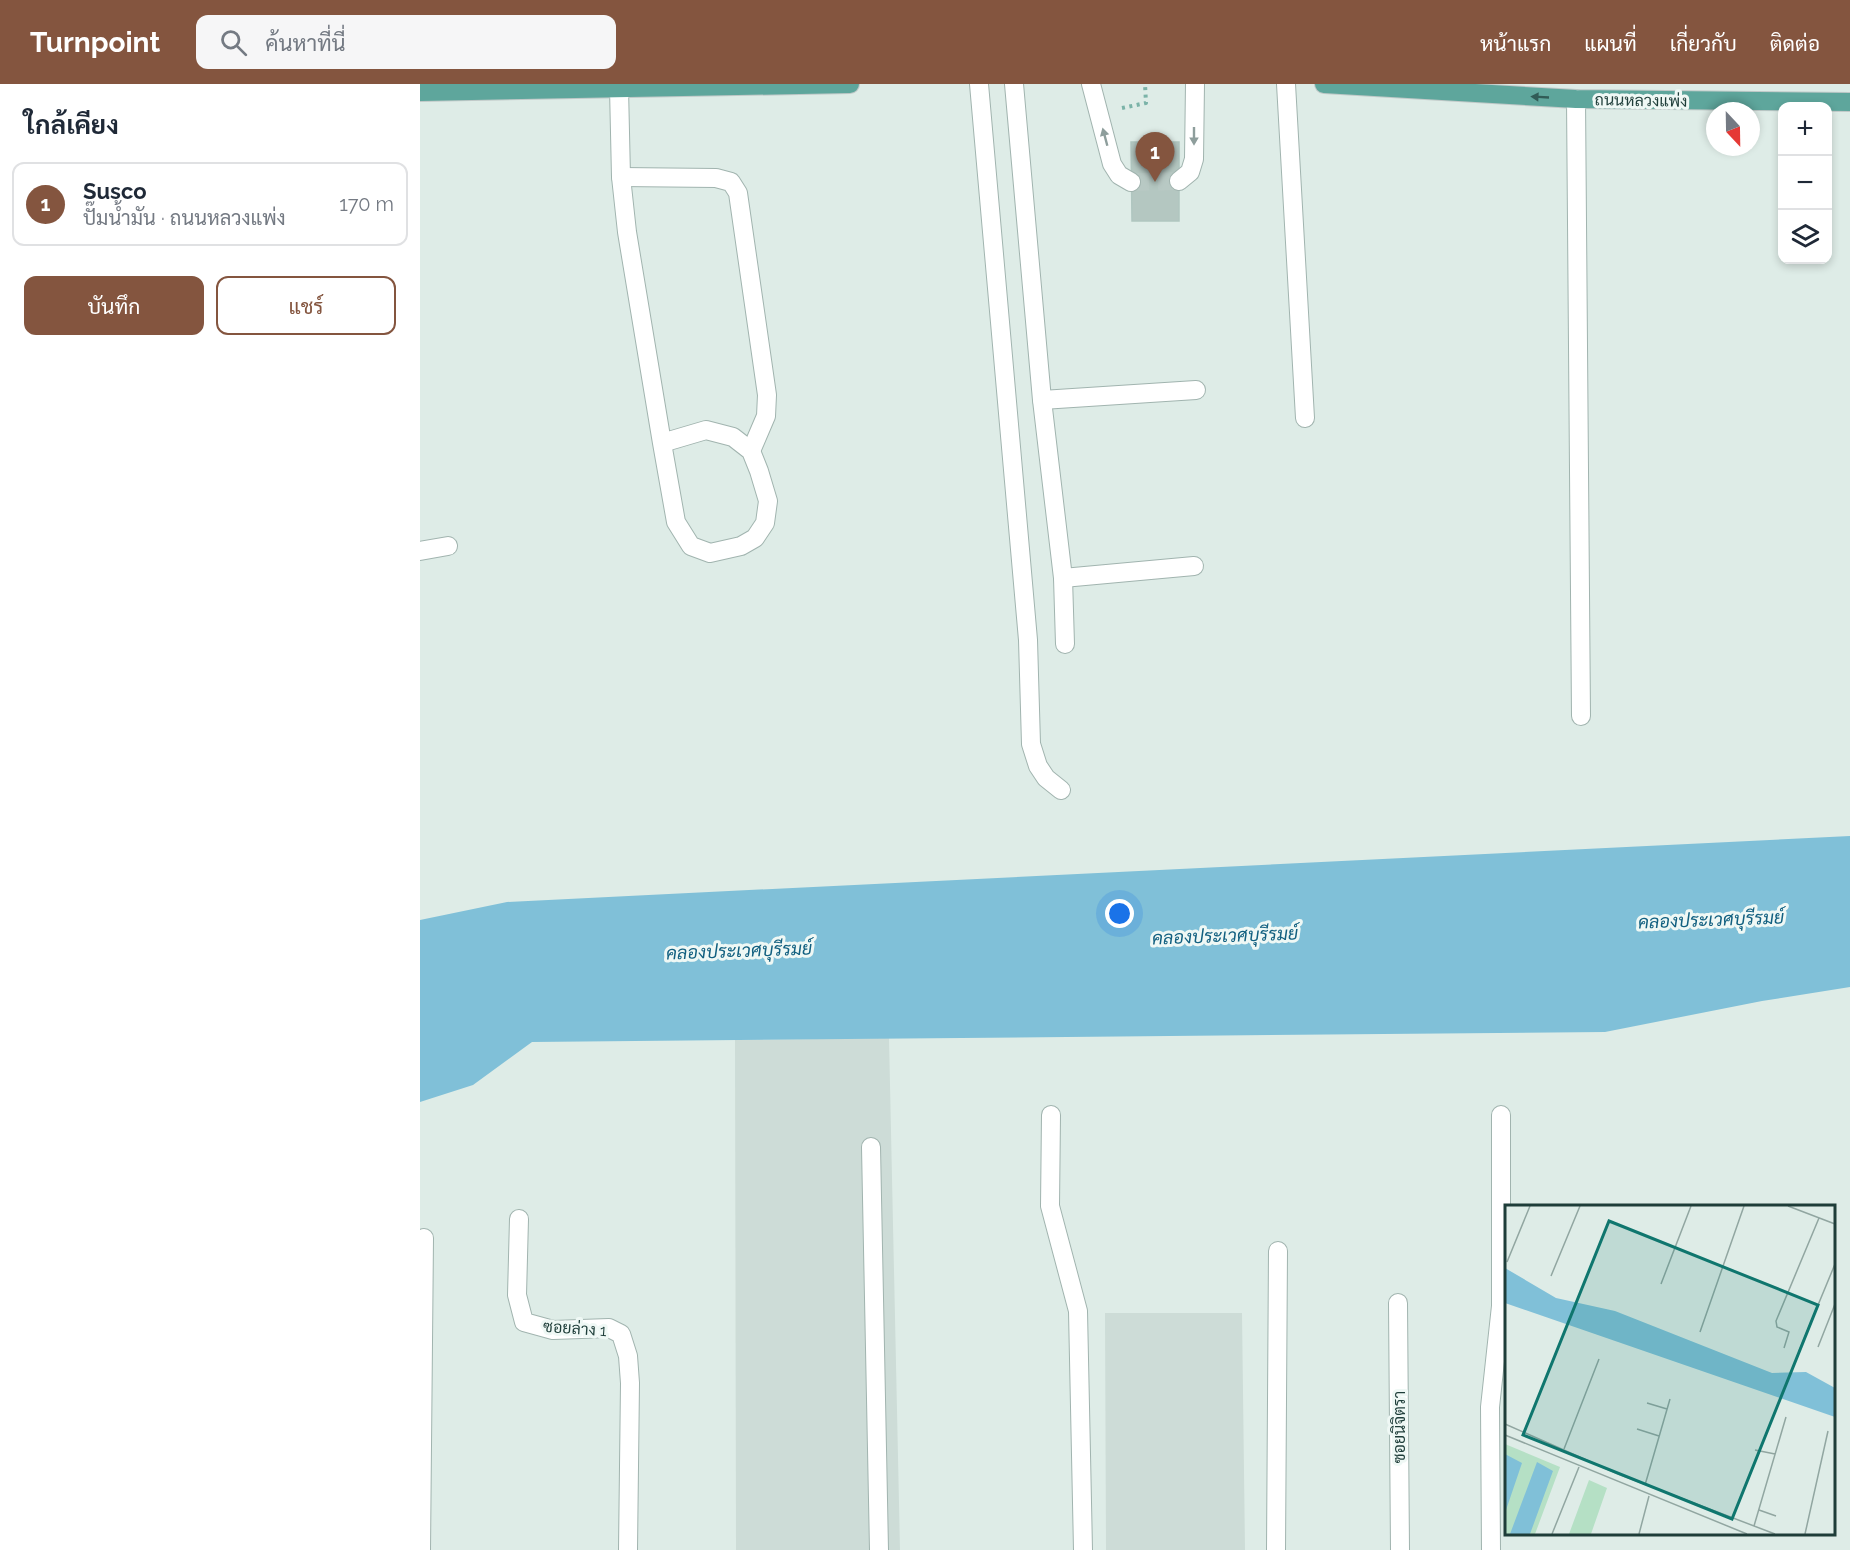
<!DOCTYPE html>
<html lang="th">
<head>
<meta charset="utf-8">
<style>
	:root { --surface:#fff; --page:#f6f6f7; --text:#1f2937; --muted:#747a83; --line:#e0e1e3; --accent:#84553f }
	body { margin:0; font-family:Raleway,Sarabun,sans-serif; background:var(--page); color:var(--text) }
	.controls { position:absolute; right:18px; top:18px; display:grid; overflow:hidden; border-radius:12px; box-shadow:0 3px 9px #0003 }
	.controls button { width:54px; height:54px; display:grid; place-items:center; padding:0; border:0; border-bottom:2px solid var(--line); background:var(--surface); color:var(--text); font:30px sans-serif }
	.compass { position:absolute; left:1286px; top:18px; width:54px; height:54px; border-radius:50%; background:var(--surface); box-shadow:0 3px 9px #0003; rotate:158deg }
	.you { position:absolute; left:700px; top:830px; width:21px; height:21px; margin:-15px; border:4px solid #fff; border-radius:50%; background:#1a73e8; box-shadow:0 0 0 9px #1a73e833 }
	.badge { display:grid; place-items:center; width:39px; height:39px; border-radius:50%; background:var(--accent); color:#fff; font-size:20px; font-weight:700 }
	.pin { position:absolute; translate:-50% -50px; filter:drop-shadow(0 2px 3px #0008) }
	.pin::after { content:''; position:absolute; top:32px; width:21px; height:18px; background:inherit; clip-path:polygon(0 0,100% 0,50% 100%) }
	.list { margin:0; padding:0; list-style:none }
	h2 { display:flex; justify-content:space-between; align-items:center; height:78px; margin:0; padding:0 24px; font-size:26px }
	h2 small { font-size:20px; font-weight:400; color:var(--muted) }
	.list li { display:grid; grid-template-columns:39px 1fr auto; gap:18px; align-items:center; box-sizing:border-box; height:84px; margin:0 12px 12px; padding:0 12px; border:2px solid var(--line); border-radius:12px }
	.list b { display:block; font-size:22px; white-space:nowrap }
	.list p { margin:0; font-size:20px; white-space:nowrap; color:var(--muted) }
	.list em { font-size:20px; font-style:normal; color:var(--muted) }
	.actions { display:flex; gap:12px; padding:18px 24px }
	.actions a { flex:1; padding:14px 0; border:2px solid var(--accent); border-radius:12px; text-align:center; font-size:21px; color:var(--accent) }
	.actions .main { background:var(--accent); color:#fff }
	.icon { flex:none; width:33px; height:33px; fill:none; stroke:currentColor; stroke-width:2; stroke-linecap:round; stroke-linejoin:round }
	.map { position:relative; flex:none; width:1430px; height:1466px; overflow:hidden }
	header { display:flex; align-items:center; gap:36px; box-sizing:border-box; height:84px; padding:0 30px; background:var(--accent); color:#fff }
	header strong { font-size:28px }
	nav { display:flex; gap:33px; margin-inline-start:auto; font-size:21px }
	.search { width:420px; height:54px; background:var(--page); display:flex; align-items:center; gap:15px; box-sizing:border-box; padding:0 21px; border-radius:12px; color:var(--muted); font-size:22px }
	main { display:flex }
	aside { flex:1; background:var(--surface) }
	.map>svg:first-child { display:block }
	.built { fill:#cddcd7 }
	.water { fill:#80c0d8 }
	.building { fill:#b4c7c1; stroke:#b0c6c0; stroke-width:1.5 }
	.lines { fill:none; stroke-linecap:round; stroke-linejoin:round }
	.minor-tunnel { stroke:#b8c9c4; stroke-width:18; stroke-dasharray:18 9; stroke-linecap:butt }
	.minor-casing { stroke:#a1b4af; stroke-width:20 }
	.major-casing { stroke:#c0c9c8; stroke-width:20 }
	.path { stroke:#7bb3a8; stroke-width:4; stroke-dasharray:3 4.5; stroke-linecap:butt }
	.minor { stroke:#fff; stroke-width:18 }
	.major { stroke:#5ea69c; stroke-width:18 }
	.oneway { fill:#315c57 }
	.oneway2 { fill:#8e9e9c }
	.labels { text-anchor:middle; stroke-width:6; stroke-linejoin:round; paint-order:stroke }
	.street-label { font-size:16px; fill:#1e3d39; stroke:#eff8f5 }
	.water-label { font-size:18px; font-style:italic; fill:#126080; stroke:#eff8f5 }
	.inset-road { fill:none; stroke:#91a6a1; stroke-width:1.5 }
	.view { fill:#0f766e; fill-opacity:0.15; stroke:#0f766e; stroke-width:3 }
	.inset-edge { fill:none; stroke:#1e3d39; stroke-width:3 }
</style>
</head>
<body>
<header>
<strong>Turnpoint</strong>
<div class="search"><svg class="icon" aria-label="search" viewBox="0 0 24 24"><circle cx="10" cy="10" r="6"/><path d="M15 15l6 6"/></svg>ค้นหาที่นี่</div>
<nav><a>หน้าแรก</a><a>แผนที่</a><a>เกี่ยวกับ</a><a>ติดต่อ</a></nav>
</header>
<main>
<aside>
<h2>ใกล้เคียง<small></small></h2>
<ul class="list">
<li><span class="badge">1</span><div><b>Susco</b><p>ปั๊มน้ำมัน · ถนนหลวงแพ่ง</p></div><em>170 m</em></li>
</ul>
<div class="actions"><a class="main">บันทึก</a><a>แชร์</a></div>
</aside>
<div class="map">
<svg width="1430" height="1466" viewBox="0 0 1430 1466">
	<rect width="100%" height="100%" fill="#deece7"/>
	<g class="built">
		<polygon points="469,954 480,1466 316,1466 315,956"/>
		<polygon points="685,1229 822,1229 825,1466 686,1466"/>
	</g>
	<polygon class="water" points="1430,752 1430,903 1342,917 1185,948 112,958 53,1001 0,1018 0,836 87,818"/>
	<polygon class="building" points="711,58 759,58 759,137 712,137"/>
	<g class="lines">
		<polyline class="minor-tunnel" points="711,98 759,97"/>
		<g class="minor-casing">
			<g id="minor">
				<polyline points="559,0 608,556 611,660 618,682 626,694 641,706"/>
				<polyline points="594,0 622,316 643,494 645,560"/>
				<polyline points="671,0 692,80 699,91 711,98"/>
				<polyline points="866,0 885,334"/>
				<polyline points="199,4 201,93 207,148 242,359 256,438 271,462 290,469 321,462 335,454 345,439 348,417 339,387 331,367 313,353 286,346 242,359"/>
				<polyline points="1156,15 1161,632"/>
				<polyline points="201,93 296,94 311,98 318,109 347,311 346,332 331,367"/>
				<polyline points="759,97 770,88 774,75 775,0"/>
				<polyline points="622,316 776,306"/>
				<polyline points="0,467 28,462"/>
				<polyline points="643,494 774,482"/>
				<polyline points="631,1031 630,1122 658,1227 663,1466"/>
				<polyline points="451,1063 459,1466"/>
				<polyline points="99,1135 97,1211 104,1238 133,1246 189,1244 201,1250 208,1272 210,1299 208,1466"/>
				<polyline points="978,1219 980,1466"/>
				<polyline points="1,1466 4,1154"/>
				<polyline points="856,1466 858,1167"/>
				<polyline points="1071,1466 1070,1323 1081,1222 1081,1031"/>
			</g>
		</g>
		<g class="major-casing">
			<g id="major">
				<polyline points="904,0 1156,15 1430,18"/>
				<polyline points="0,8 430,0"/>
			</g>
		</g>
		<polyline class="path" points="702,24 726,19 725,0"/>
		<use href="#minor" class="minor"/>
		<use href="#major" class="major"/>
	</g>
	<defs><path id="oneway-solid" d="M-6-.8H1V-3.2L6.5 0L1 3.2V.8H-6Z" transform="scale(1.5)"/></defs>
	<use class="oneway" href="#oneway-solid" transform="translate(1120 13) rotate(-177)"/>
	<g class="oneway2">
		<use href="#oneway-solid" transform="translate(774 52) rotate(90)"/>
		<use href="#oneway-solid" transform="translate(685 53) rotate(-105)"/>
	</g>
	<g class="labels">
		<g class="street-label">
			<text transform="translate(1221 16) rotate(1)" y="6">ถนนหลวงแพ่ง</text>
			<text transform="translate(155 1244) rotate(4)" y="6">ซอยล่าง 1</text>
			<text transform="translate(979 1343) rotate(-90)" y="6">ซอยนิจิตรา</text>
		</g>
		<g class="water-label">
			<text transform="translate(1291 836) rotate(-2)" y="6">คลองประเวศบุรีรมย์</text>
			<text transform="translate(805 852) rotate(-2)" y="6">คลองประเวศบุรีรมย์</text>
			<text transform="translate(319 867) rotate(-2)" y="6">คลองประเวศบุรีรมย์</text>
		</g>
	</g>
	<g transform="translate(1085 1121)">
		<rect width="330" height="330" fill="#deece7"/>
		<path d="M0,239L55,262L30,329H0ZM84,275L102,283L86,329H64Z" fill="#b5e0c5"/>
		<path d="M0,63L51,93L110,106L267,168L301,167L330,183V212L0,98ZM0,249L17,258L0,308ZM32,257L48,266L25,329H5Z" fill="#80c0d8"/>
		<path class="inset-road" d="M283,1L330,19M2,57L25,1M46,71L75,1M156,79L186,1M195,127L239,1M313,142L330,99M279,143L284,127L272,122L271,116L314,13M294,146L330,59M142,198L162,204M0,219L113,269L270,329M132,224L154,231M0,230L242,329M59,244L94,154M250,245L270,249M140,280L165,194M254,305L271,311M249,321L281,212M47,329L74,262M134,329L144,291M300,329L323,226"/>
		<path class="view" d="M104,16L313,100L227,314L18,230Z"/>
		<rect width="330" height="330" class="inset-edge"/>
	</g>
</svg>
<div class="controls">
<button>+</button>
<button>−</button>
<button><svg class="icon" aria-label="layers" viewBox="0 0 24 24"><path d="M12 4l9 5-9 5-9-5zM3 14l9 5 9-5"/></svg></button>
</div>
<svg class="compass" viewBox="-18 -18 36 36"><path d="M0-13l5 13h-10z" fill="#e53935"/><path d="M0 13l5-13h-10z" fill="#747a83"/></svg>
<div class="you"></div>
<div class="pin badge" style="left:735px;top:98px">1</div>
</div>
</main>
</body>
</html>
